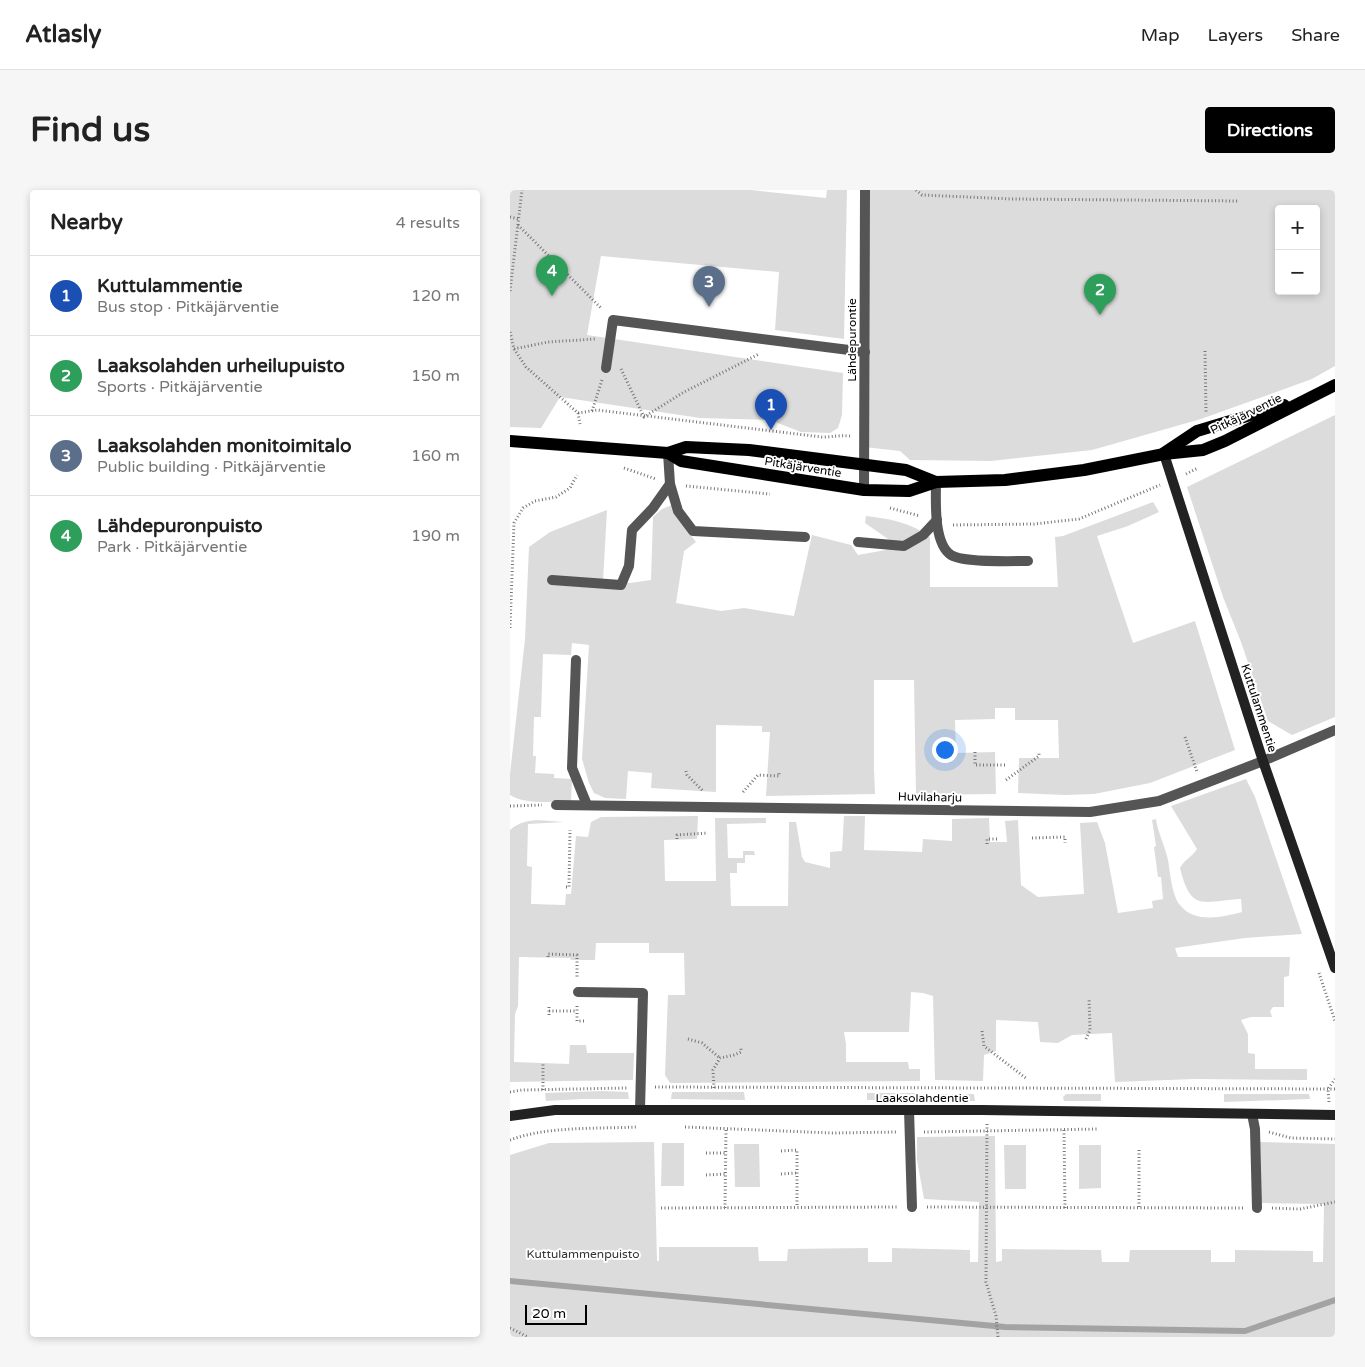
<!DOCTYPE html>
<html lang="en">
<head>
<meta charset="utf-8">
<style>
	:root { --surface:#fff; --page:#f6f6f6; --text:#222; --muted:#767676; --line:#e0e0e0; --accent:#000 }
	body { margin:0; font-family:"Varela Round",sans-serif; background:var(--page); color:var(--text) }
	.controls { position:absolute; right:15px; top:15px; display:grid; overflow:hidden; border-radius:5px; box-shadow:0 2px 8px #0003 }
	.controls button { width:45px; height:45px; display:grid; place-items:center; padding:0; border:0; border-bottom:1px solid var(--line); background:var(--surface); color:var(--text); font:25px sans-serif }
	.scale { position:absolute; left:15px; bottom:12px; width:62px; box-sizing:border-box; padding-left:5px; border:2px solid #000; border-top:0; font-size:14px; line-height:18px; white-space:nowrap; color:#000; -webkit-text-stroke:4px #fff; paint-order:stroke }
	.you { position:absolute; left:434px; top:559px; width:18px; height:18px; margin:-12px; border:4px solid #fff; border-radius:50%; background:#1a73e8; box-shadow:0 0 0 8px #1a73e833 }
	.badge { display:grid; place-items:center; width:32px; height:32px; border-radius:50%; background:var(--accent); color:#fff; font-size:16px; font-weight:700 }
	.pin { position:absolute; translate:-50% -41px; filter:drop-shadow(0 1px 2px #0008) }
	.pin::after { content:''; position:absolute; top:26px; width:18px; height:15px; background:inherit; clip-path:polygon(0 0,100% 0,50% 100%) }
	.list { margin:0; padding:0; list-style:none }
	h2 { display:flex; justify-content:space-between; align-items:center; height:65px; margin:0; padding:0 20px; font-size:21px }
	h2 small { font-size:16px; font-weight:400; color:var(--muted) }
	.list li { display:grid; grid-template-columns:32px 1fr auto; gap:15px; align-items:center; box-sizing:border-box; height:80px; padding:0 20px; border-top:1px solid var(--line) }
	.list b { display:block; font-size:19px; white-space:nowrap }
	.list p { margin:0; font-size:16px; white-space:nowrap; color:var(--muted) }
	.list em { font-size:16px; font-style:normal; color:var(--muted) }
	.map { position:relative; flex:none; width:825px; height:1147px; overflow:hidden; border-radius:5px }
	header { display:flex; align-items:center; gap:30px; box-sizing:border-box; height:70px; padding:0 25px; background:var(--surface); border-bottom:1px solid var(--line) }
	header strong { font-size:24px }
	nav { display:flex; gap:28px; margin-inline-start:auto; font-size:18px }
	.intro { display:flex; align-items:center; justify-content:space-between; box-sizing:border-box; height:120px; padding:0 30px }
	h1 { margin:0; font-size:35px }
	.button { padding:12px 22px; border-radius:5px; background:var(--accent); color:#fff; font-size:18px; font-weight:700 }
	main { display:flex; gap:30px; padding:0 30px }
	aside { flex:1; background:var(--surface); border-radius:5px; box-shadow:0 2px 8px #0003 }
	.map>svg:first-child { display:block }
	.green { fill:#dcdcdc; fill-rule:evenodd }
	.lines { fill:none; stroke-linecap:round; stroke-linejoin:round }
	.stream { stroke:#a3a3a3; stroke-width:6 }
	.path { stroke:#777; stroke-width:3; stroke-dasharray:1 2.5; stroke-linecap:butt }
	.lane { stroke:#555; stroke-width:10 }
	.street { stroke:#555; stroke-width:10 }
	.secondary { stroke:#222; stroke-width:10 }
	.primary { stroke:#000; stroke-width:12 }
	.labels { text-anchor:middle; stroke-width:4; stroke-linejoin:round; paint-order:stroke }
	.street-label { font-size:12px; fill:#000; stroke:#fff }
	.park-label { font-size:12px; fill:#333; stroke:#fff }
</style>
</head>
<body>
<header>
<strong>Atlasly</strong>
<nav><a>Map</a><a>Layers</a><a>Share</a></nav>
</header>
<div class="intro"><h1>Find us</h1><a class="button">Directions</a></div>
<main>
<aside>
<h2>Nearby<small>4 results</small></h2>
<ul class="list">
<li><span class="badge" style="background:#1a4fb4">1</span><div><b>Kuttulammentie</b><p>Bus stop · Pitkäjärventie</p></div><em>120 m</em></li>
<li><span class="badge" style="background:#2e9e5b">2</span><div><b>Laaksolahden urheilupuisto</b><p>Sports · Pitkäjärventie</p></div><em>150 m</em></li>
<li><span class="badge" style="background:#5c6f8a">3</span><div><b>Laaksolahden monitoimitalo</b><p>Public building · Pitkäjärventie</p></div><em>160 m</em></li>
<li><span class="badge" style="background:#2e9e5b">4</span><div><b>Lähdepuronpuisto</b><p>Park · Pitkäjärventie</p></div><em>190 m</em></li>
</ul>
</aside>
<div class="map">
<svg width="825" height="1147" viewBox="0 0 825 1147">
	<rect width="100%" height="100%" fill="#fff"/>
	<g class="green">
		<polygon points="0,0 241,0 316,8 317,0 337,0 334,149 265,140 269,82 91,66 77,145 333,183 332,225 328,238 320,243 291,242 260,230 190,228 50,207 31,238 0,237"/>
		<path d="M355,0H825V176L802,189L691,229L582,260L481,271L400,270L390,261L354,257ZM769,19H806V101H769Z"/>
		<polygon points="825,225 825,527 782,545 758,531 731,452 713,407 677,297"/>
		<path d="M643,312L649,322L618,336L587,346L623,453L685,431L725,560L640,593L584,604L555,605L508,603L509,568H549L548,530H505V518H485V529L445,530L446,563L485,562L486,604L406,605L404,490H364V579L365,604L256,606L260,542H252V536L206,535V602L141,598L142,583L118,581L116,609L95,608L84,603L79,593L72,569L79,455L62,453L61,465L33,464L31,527H24L23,566H26L25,583L44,584V588L62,589L61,612C42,611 16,615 0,605V584L15,449L19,357L40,342L97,320L93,391L120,393L141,390L143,327L152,319L162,315L171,332L186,352L174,361L166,413L211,421L234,418L284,426L302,345L341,355L348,365L381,359V351L355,333L356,326C377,328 402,333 420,347V397H548L545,347L553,346Z"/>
		<path d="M736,589L745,607L792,744L735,748L665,758L668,767H780L779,786L774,787V817H763L760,821L762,827H741L731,830L738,844V863L745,864V879H797V890L684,889L605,892L602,843L562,845L548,853L530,852L528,832L486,830V861L474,865L473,891L425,890L423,806L413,803L401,802L399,842H334L336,854V872H398L399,879H410V891L160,893L155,885L158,805H175L174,763H139V753H86L85,770H61L60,768L9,767L8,816L5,824L4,872L59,874L60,855H76L77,863H124L123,890L0,892V640C16,626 34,631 54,632L18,634L17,676L22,677L21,714L55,715L56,704H61L66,646L78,647L81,632L91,627L188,626L187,649L154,650L155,691H206L205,628H256V633L217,634L218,668H233V661H244L245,665H235V673H227V683H220L221,716H278L279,632H286L292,667L295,672L320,678V662L332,661L334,626H355L354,660L412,662L413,649L442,651V629L479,628L480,652H497L495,631L508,630L511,695L528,707L574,704L570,633L587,632L595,653L608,723L643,718L642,711L653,709L651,687H648L644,657L646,656L642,630L646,629C648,643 655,656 658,670C660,682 662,706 670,715C685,734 712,727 732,722L731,709C693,711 681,723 670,678C674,670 681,668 687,659L661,616Z"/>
		<polygon points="91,901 118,902 119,909 73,909 36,911 35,903"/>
		<polygon points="162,902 234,902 235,910 161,909"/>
		<polygon points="357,903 408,903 409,906 406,911 357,910"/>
		<polygon points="428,904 464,904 465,911 428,911"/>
		<polygon points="556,904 591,904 591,911 554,911 553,907"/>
		<polygon points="714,904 799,904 800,909 714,912"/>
		<polygon points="485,946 486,1072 492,1071 492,1059 591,1060 592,1072 619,1072 620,1060 701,1060 701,1072 725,1072 725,1060 803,1061 803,1072 813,1072 814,1014 751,1013 750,952 825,954 825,1147 0,1147 0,965 39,953 144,952 147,1071 149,1071 149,1057 248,1057 249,1071 277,1071 278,1059 358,1058 358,1072 382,1072 382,1058 460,1060 460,1072 468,1072 469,1012 414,1009 407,970 407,947"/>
		<polygon points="152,953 174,953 174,996 151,996"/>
		<polygon points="224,954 249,954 250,997 225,997"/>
		<polygon points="494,955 516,955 516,999 495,999"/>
		<polygon points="569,955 591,955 591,998 569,999"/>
	</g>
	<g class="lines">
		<polyline class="stream" points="0,1091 495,1137 735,1141 825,1110"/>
		<g class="path">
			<polyline points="406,0 412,5 502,9 728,11"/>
			<polyline points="0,27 9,29"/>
			<polyline points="8,35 92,119"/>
			<polyline points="0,101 12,0"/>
			<polyline points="0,142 4,159 16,177 68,223 70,234"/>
			<polyline points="4,159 38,152 85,149"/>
			<polyline points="695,161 696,222"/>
			<polyline points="111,179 134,227 174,202 249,164"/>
			<polyline points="82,221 92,190"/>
			<path d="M68,223L87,220L312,247C322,247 330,245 340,246"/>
			<polyline points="114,278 146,289"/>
			<polyline points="676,284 688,278"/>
			<polyline points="176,296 260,304"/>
			<polyline points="380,318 410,326"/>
			<polyline points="443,335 524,334 569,329 650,295"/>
			<polyline points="0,438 4,333 13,318 25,311 46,307 60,298 67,285"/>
			<polyline points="675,547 687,582"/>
			<polyline points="465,562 465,575 496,575"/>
			<polyline points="176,581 177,585 193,601"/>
			<polyline points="496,590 529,566 529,562"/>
			<polyline points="233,602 248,585 269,586 269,581"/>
			<polyline points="0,616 32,615"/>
			<polyline points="522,648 555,647 555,653"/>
			<polyline points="167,649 167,645 198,643"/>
			<polyline points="477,654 477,649 487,649"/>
			<polyline points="56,697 59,697 60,640"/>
			<polyline points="38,767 38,764 67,765 67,787"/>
			<polyline points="809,783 825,831"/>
			<polyline points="67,816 67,831 76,831"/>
			<polyline points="39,821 67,821"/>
			<polyline points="39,825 39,816"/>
			<polyline points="472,841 474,856 517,889"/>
			<polyline points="178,849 192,853 210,868"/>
			<polyline points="576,849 580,840 579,808"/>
			<polyline points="145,897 825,899"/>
			<polyline points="204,898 203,880 210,868 224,865 231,862 231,858"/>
			<polyline points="33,900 33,873"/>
			<polyline points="0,902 12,900 117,898"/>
			<polyline points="819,912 818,899 825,889"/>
			<polyline points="477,934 476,1092 486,1126 488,1147"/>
			<polyline points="175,937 322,943 386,942"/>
			<polyline points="554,940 555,1018"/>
			<polyline points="414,942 588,939"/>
			<polyline points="759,942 781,948 825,949"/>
			<path d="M0,950C37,936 86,939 126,937"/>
			<polyline points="629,960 629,1018"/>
			<polyline points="271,961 287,960 287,1017"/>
			<polyline points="196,963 215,963"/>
			<polyline points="271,984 287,983"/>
			<polyline points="196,985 216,984"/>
			<polyline points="417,1017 733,1018"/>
			<polyline points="151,1018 388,1017"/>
			<polyline points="215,1018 216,939"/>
			<polyline points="762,1018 790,1019 825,1012"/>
			<polyline points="0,1138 18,1147"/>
		</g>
		<g class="lane">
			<polyline points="96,178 103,130 355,162"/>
			<polyline points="158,263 160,294 168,321 183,341 295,347"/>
			<path d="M426,292C426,310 423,353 441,365C454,373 501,371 518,371"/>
			<polyline points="348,352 394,356 413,345 427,330"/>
			<polyline points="42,390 111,395 119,376 122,340 143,318 160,294"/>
			<polyline points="66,470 62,578 77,615"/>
			<polyline points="68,802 133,803 130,920"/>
			<polyline points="399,920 402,1017"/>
			<polyline points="742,924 745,939 747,1018"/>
		</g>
		<g class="street">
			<polyline points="354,300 355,0"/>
			<polyline points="46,615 580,622 649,611 753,571 825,540"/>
		</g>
		<g class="secondary">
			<polyline points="654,264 753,571 825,778"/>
			<polyline points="0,926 45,920 472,920 825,925"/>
		</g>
		<g class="primary">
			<polyline points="0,251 158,263 176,257 239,260 396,280 426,292"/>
			<polyline points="158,263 171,271 354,300 399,301 426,292 495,290 574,280 654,264 693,260 715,251 825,195"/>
			<polyline points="654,263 687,241 774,215"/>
		</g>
	</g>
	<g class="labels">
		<g class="street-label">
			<text transform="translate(342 150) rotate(-90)" y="4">Lähdepurontie</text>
			<text transform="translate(736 224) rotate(-26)" y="4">Pitkäjärventie</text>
			<text transform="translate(293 277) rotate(9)" y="4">Pitkäjärventie</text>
			<text transform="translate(749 518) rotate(72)" y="4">Kuttulammentie</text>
			<text transform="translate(420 607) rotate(1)" y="4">Huvilaharju</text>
			<text x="412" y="912">Laaksolahdentie</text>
		</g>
		<g class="park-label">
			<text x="73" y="1068">Kuttulammenpuisto</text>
		</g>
	</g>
</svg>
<div class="controls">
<button>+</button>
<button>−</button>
</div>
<div class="scale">20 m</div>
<div class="you"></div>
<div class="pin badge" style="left:261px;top:240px;background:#1a4fb4">1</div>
<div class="pin badge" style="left:590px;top:125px;background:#2e9e5b">2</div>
<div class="pin badge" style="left:199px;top:117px;background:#5c6f8a">3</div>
<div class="pin badge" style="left:42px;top:106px;background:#2e9e5b">4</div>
</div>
</main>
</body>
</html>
